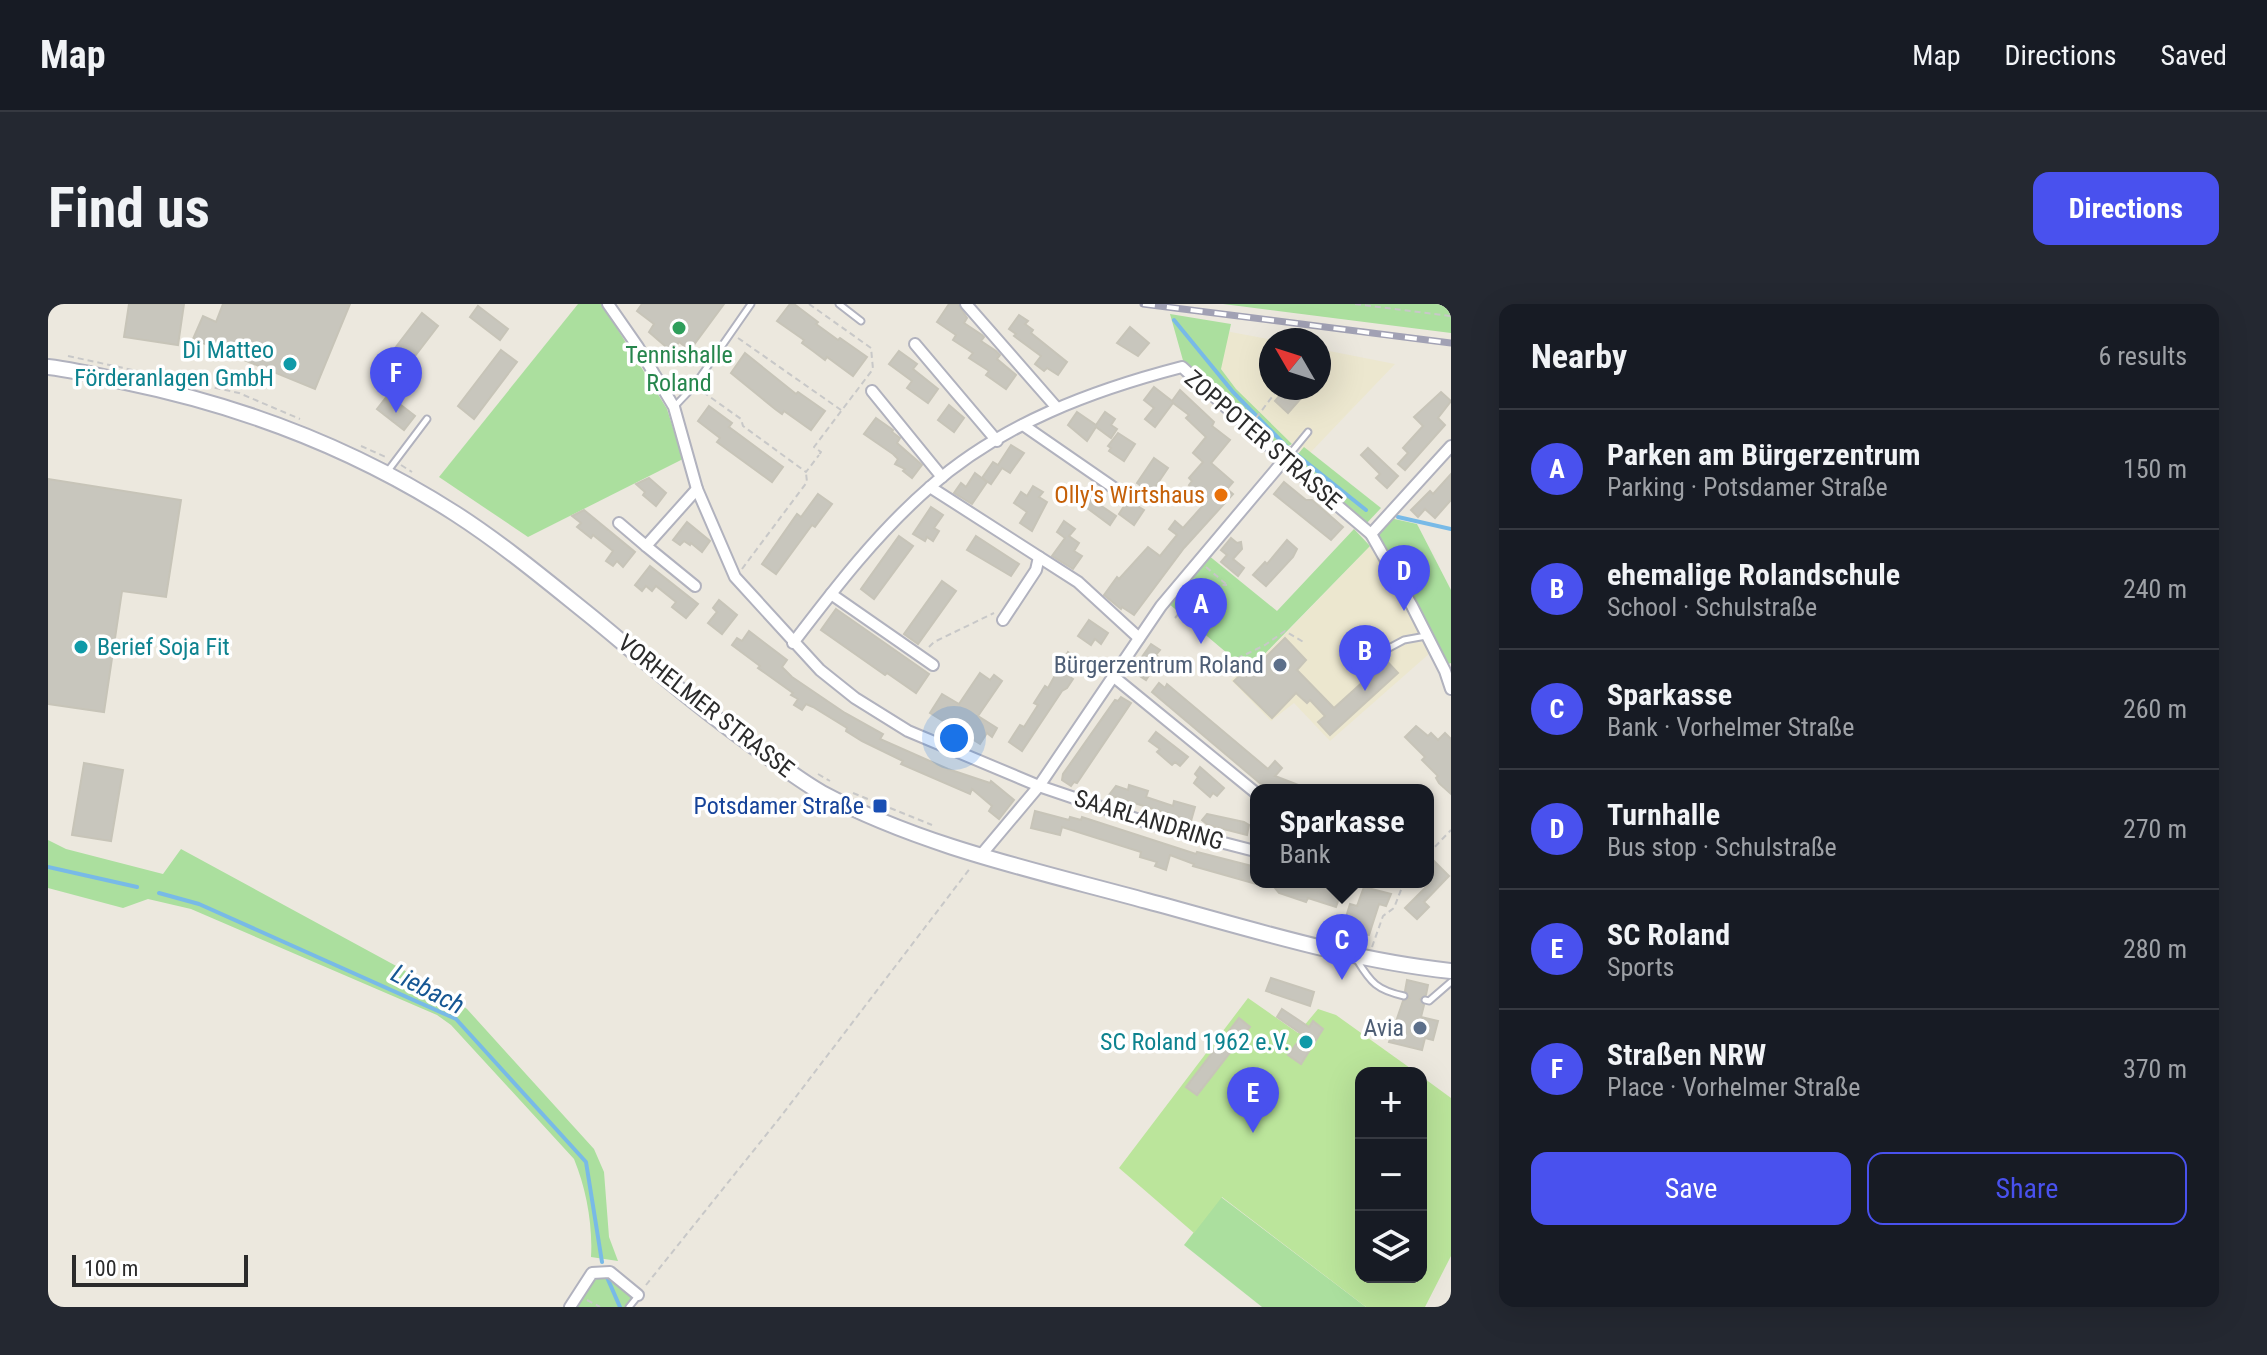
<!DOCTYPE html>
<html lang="en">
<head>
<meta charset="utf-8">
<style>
	:root { --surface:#171b24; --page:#242831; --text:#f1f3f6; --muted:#9ea1a6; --line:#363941; --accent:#4951ee }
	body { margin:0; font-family:"Roboto Condensed",sans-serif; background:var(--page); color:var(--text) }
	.controls { position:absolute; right:24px; bottom:24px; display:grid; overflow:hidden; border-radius:16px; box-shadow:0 8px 32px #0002 }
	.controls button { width:72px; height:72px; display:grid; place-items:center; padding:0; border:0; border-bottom:2px solid var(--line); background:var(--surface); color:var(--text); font:40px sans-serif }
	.compass { position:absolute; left:1211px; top:24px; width:72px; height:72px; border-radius:50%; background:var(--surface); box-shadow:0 8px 32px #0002; rotate:309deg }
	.scale { position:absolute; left:24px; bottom:20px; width:176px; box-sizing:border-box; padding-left:8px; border:4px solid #2b2b2b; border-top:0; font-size:22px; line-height:28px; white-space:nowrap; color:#2b2b2b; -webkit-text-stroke:6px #fff; paint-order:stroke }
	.you { position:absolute; left:906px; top:434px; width:28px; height:28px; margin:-20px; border:6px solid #fff; border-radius:50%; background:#1a73e8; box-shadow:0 0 0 12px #1a73e833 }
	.badge { display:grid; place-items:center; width:52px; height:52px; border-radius:50%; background:var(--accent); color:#fff; font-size:26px; font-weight:700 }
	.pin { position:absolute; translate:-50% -66px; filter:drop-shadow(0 2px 4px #0008) }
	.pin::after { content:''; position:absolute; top:42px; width:28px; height:24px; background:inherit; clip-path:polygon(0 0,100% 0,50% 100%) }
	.popup { position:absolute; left:1202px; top:480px; width:184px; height:104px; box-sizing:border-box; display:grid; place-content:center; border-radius:16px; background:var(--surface); filter:drop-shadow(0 2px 6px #0005); font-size:26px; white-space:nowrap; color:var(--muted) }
	.popup b { font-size:30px; color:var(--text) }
	.popup::after { content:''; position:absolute; left:50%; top:100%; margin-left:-16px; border:16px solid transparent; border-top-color:var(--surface) }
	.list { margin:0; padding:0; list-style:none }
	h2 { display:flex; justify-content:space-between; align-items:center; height:104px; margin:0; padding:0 32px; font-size:34px }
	h2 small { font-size:26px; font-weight:400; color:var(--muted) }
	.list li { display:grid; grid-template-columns:52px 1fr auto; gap:24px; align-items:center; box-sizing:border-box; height:120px; padding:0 32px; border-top:2px solid var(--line) }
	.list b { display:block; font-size:30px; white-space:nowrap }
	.list p { margin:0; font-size:26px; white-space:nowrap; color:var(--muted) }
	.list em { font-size:26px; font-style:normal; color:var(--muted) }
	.actions { display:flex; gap:16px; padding:24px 32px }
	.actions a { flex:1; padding:18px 0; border:2px solid var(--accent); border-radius:16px; text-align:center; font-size:28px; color:var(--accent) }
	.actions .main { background:var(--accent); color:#fff }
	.icon { flex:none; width:44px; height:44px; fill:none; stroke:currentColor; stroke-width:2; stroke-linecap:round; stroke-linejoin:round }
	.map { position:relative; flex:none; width:1403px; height:1003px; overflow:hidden; border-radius:16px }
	header { display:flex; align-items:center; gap:48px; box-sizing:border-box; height:112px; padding:0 40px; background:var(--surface); border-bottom:2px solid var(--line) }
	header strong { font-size:38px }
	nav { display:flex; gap:44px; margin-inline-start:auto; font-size:28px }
	.intro { display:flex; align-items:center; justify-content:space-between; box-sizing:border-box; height:192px; padding:0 48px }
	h1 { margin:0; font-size:56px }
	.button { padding:20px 36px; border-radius:16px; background:var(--accent); color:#fff; font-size:28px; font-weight:700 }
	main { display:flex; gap:48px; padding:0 48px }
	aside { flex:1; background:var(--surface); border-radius:16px; box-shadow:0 8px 32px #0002 }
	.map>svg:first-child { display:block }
	.education { fill:#ece7cf }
	.green { fill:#abdf9e }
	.pitch { fill:#bbe59b }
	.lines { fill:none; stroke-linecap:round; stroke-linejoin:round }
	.stream { stroke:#78bae7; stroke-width:4 }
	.building { fill:#c8c6bd; stroke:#c7c4b8; stroke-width:2 }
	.lane-casing { stroke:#b1b2be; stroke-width:9 }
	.street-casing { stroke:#b1b2be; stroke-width:14 }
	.secondary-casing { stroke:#b1b2be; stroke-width:18 }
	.path { stroke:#c8c8c8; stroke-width:2; stroke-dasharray:6 4; stroke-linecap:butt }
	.lane { stroke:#fff; stroke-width:5 }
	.street { stroke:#fff; stroke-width:10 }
	.secondary { stroke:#fff; stroke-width:14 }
	.rail-casing { stroke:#a1a1b4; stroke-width:7 }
	.rail { stroke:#fff; stroke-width:4; stroke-dasharray:12; stroke-linecap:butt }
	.leisure-dot { fill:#2e9e5b; stroke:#fff; stroke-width:3 }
	.culture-dot { fill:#0f9aa8; stroke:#fff; stroke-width:3 }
	.food-dot { fill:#e8710a; stroke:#fff; stroke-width:3 }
	.service-dot { fill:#5c6f8a; stroke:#fff; stroke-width:3 }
	.transit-dot { fill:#1a4fb4; stroke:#fff; stroke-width:3 }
	.labels { text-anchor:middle; stroke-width:7; stroke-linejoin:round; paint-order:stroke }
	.culture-label { font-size:24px; fill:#0d838f; stroke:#fff; text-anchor:end }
	.leisure-label { font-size:24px; fill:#27864d; stroke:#fff }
	.street-label { font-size:24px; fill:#2b2b2b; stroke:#fff }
	.food-label { font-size:24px; fill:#c56008; stroke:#fff; text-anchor:end }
	.service-label { font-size:24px; fill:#4e5e75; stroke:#fff; text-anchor:end }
	.transit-label { font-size:24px; fill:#164399; stroke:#fff; text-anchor:end }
	.water-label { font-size:26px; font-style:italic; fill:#165794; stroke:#fff }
</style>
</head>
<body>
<header>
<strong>Map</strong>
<nav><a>Map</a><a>Directions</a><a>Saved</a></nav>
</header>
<div class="intro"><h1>Find us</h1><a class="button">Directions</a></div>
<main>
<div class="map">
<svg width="1403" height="1003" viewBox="0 0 1403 1003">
	<rect width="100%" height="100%" fill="#ece8de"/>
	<g class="education">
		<polygon points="1140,20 1225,36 1223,84 1271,84 1271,45 1347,60 1260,151 1209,113"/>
		<polygon points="1322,242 1382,349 1282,437 1246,399 1223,417 1183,376 1202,359 1206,362"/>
	</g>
	<g class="green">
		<polygon points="530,0 554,0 619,105 635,155 480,233 391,173"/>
		<polygon points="1175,0 1403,0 1403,29 1183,1"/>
		<polygon points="1122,10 1183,20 1173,65 1188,85 1244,140 1231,147 1136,60"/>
		<polygon points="1256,143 1333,204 1317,221 1243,158"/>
		<polygon points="1342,214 1369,220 1403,286 1403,359 1398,361 1326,231"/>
		<polygon points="1306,225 1322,242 1205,362 1201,359 1197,363 1186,355 1120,299 1160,251 1229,307"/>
		<path d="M0,536L18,545L115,570L133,545L398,689L419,705L546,845L556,868L561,933L570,957L543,953C545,921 538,884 526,855L403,721L389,711L143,605L100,595L75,604L0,584Z"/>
		<polygon points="1173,893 1318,1003 1214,1003 1136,941"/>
		<polygon points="561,972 584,993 577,1003 529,1003 545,976"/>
	</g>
	<polygon class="pitch" points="1200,694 1250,729 1270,705 1288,711 1369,769 1313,769 1313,973 1373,973 1373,772 1403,794 1403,952 1377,1003 1318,1003 1174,893 1146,929 1071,864"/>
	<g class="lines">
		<g class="stream">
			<polyline points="1126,16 1185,88 1238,142 1318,206"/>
			<polyline points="1350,213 1403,225"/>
			<polyline points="0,563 89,583"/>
			<polyline points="111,589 151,600 408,715 538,858 554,958"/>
			<polyline points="558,971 572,1003"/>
		</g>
	</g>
	<g class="building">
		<polygon points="81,0 136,0 130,41 76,33"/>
		<polygon points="175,0 302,0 267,85 145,35 155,12 168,18"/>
		<polygon points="594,0 676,0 642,46 631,38 624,48 601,28 606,20 589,7"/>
		<polygon points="742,0 746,0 770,18 768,20 790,36 792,34 819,53 805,72 779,53 777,56 765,47 754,39 756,36 729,17"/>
		<polygon points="901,0 910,0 919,14 916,19 934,31 936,33 933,37 948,47 952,51 949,55 968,71 958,85 938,71 941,67 921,54 925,49 905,36 908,31 889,18"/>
		<polygon points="430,2 460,25 452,36 422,13"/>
		<polygon points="374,9 390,22 360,61 344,48"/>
		<polygon points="971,11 980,17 977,20 985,26 983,29 1019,58 1010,71 999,64 996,67 987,60 993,52 966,32 968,30 961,25"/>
		<polygon points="1082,23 1101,39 1090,52 1069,39"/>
		<polygon points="453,46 469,58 426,115 410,102"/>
		<polygon points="851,47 869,60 865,65 890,85 880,99 859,84 864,77 841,60"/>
		<polygon points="697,49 748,90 750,88 777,107 763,126 736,107 734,110 727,105 683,69"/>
		<polygon points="1106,83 1124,97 1132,86 1166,118 1164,122 1182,136 1163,159 1185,178 1179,185 1185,190 1136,244 1086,311 1074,303 1073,305 1056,291 1069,273 1071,275 1100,243 1112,252 1129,231 1121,225 1127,217 1135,224 1159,197 1141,181 1144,177 1141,174 1155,158 1145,149 1158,133 1138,114 1141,111 1125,99 1107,123 1097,115 1106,104 1096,96"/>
		<polygon points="1238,84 1262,84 1240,109 1227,97"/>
		<polygon points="1393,88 1403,97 1390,114 1397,121 1357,166 1350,160 1360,149 1355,144 1375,122 1366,113"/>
		<polygon points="340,91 367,112 356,126 329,105"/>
		<polygon points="901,101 916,114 906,128 890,116"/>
		<polygon points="661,102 684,119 681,123 735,163 724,178 669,138 672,134 650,117"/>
		<polygon points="1029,108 1048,121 1057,108 1067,115 1063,121 1069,125 1063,134 1048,123 1039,137 1020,121"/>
		<polygon points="828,114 845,126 844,128 852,134 849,139 874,161 864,174 855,167 857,165 847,160 850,155 845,150 816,130"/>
		<polygon points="1070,129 1087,140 1076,157 1061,147 1063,144 1060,142"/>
		<polygon points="963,141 976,149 962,169 954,164 943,180 934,174 945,158 950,161"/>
		<polygon points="1320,144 1350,172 1339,184 1328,174 1332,170 1313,151"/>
		<polygon points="1106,154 1120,164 1103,189 1089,179"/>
		<polygon points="927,169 939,178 924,200 906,189 913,179 918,183"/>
		<polygon points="1403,170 1403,196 1387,214 1377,205 1370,213 1363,206 1382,187 1385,190"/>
		<polygon points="601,174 618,189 608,202 595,191 597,188 588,180"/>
		<polygon points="0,175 133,196 118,293 74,287 56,408 0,400"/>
		<polygon points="1236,178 1258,196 1264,196 1295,223 1283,236 1226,190"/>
		<polygon points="985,182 995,188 991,193 999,198 984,227 972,219 979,208 966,199 973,188 979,192"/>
		<polygon points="1041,185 1056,195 1052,201 1068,212 1062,221 1031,198"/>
		<polygon points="770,190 784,200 767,223 764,221 728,270 714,260 749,210 753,213"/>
		<polygon points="1080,196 1096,206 1086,221 1071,210"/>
		<polygon points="883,203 895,211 886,224 891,227 885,237 879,233 877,237 865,230"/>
		<polygon points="536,206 587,248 575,263 569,257 565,262 558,257 565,247 545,231 543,234 529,223 533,219 524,212"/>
		<polygon points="1016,217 1027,225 1021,232 1031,239 1026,247 1034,252 1025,265 1004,252 1017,234 1009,228"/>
		<polygon points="639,218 662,237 654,248 643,239 642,241 636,237 632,241 625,236"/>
		<polygon points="851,232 865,242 826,295 813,285"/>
		<polygon points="928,232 971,260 963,272 919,246"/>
		<polygon points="1183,234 1189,239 1193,238 1194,245 1185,255 1196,264 1190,272 1173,258 1179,251 1173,246"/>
		<polygon points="1239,236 1249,245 1245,253 1218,282 1205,271 1217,258 1219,260"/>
		<polygon points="602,262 650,300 638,314 624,303 628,298 608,282 604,287 598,282 594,287 587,281"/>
		<polygon points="894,277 908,287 870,340 856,330"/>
		<polygon points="671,296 689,311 674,330 660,319 669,308 665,304"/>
		<polygon points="788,305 881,370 868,389 839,369 837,371 773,326"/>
		<polygon points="1041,316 1060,329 1053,340 1047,335 1043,341 1030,332"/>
		<polygon points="701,327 739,356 734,363 744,373 797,409 835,430 832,435 900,465 942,479 943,477 966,496 951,515 941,507 944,502 924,485 922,490 853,460 855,457 814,437 798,427 799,424 765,403 758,400 754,406 746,401 750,395 743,391 745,389 710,364 712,362 684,341 689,334 694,337"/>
		<polygon points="1237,334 1258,356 1249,366 1286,404 1328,366 1325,361 1331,355 1335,353 1350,369 1282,431 1270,418 1277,412 1262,396 1259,399 1248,389 1224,414 1186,377 1202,362 1205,366"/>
		<polygon points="1103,340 1112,346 1108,351 1112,354 1098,376 1084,367"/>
		<polygon points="1020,348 1033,357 1022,373 1025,375 1019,384 1014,387 974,447 961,438 972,421 976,423 990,401 986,399 997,382 1000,384"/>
		<polygon points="932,369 942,376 946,371 954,377 930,412 949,424 944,433 939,429 932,440 882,409 894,390 911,400"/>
		<polygon points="1111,379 1117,384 1119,380 1220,465 1227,457 1234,464 1227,472 1258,484 1258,486 1220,486 1104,388"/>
		<polygon points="1073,393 1083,399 1029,479 1026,478 1023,482 1014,476 1015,470 1067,396 1070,397"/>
		<polygon points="1368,422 1380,432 1383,429 1390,436 1397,429 1403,435 1403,490 1391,479 1388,474 1390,472 1374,456 1377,453 1357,433"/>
		<polygon points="1108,428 1140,453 1132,462 1127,458 1124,461 1109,448 1112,445 1101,437"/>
		<polygon points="36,459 75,466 63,537 24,531"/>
		<polygon points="1152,463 1176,484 1169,492 1165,489 1162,493 1146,479 1150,473 1147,470"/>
		<polygon points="1081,481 1100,487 1098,493 1125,502 1126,497 1147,503 1143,517 1061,491 1068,482 1080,486"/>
		<polygon points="987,507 1021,516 1022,513 1033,516 1034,513 1148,550 1149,548 1208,563 1208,580 1145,562 1146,560 1122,551 1118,566 1107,562 1109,558 1092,553 1093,548 1014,523 1012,531 983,524"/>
		<polygon points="1159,510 1196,518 1201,521 1199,531 1160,521 1154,516"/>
		<polygon points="1386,557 1401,572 1376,598 1381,603 1369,615 1357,604 1380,581 1380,564"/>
		<polygon points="1233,578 1262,578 1294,586 1288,603 1260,594 1258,598 1231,589 1227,584"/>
		<polygon points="1316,583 1343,590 1338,602 1331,600 1321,631 1295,623 1302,600 1309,602"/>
		<polygon points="1223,674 1266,688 1262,702 1218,687"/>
		<polygon points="1359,676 1380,681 1378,691 1372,695 1376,701 1373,713 1390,717 1385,736 1377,734 1374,746 1341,738 1355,697 1361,694 1357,687"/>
		<polygon points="1234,705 1261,723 1265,717 1275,725 1253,760 1240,751 1255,731 1229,713"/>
		<polygon points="1191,714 1202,723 1149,791 1138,783"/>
	</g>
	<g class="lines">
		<g class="lane-casing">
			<g id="lane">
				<polyline points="791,0 813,17"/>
				<polyline points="627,102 646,82 703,0"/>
				<polyline points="1237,156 1260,128"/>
				<polyline points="339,168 379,115"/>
				<polyline points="1326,352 1356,336 1378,332"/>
				<path d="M1309,656C1323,679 1329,686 1356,692"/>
				<polyline points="1377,696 1381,697 1403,678"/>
				<polyline points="581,1003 590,992"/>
			</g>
		</g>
		<g class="street-casing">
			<g id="street">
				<polyline points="560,0 590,43 626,103 649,185 687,273 772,366 807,394 860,427 991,482 1106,521 1207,547 1208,543"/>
				<polyline points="918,0 1009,104"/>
				<polyline points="867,40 949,137"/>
				<polyline points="824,87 894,173"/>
				<polyline points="975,121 1069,186"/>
				<polyline points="882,183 1030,278 1091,334"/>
				<polyline points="571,219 598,242 649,185"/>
				<polyline points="1323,230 1403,142"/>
				<polyline points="598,242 647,282"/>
				<polyline points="783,290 885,361"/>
				<polyline points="955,316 988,266 991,253"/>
				<path d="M745,339C787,284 830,228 882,183C953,120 1045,86 1134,63L1236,156L1323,230L1364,302L1397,367L1403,385"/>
				<polyline points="1066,373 1208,489"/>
				<polyline points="933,551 991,482 1113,302 1236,156"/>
				<polyline points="522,1003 544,969 562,968 590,991"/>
			</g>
		</g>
		<g class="secondary-casing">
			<path id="secondary" d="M0,63C26,66 51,72 77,78C194,102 307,145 408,210C456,241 500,278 545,314C603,362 660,411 722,454C739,466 756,479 774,489C875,543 990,567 1099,597C1200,624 1299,656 1403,667"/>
		</g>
		<g class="path">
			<polyline points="761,0 823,44 825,65 766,143 773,148 771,151"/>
			<polyline points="1307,0 1403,12"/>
			<polyline points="690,34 793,106"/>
			<polyline points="20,52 191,89 252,115"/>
			<polyline points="655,88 693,115 695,122 758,168 771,151"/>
			<polyline points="1208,114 1230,85"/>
			<polyline points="313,142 340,154"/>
			<polyline points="353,161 364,168"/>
			<polyline points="1158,263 1178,280"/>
			<polyline points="694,265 759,178 758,169"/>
			<path d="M1127,314C1142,296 1154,280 1179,281"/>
			<polyline points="881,343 886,338 946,309"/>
			<polyline points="1180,359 1217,341 1237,327 1257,339"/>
			<polyline points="770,470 782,477"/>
			<polyline points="805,489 884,521"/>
			<polyline points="1380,550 1403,526"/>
			<polyline points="1324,643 1335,612 1346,604 1356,578"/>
			<polyline points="598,981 734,811 923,563"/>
			<polyline points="539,996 552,1003"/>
		</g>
		<use href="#lane" class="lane"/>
		<use href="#street" class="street"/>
		<use href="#secondary" class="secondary"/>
		<g class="rail-casing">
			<polyline id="rail" points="1095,0 1403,39"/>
		</g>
		<use href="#rail" class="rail"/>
	</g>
	<circle class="leisure-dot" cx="631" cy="24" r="8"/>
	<g class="culture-dot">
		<circle cx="242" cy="60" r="8"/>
		<circle cx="33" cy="343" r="8"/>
		<circle cx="1258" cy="738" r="8"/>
	</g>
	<circle class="food-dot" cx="1173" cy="191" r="8"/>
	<g class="service-dot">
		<circle cx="1232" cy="361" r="8"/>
		<circle cx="1372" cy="724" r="8"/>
	</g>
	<rect class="transit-dot" x="824" y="494" width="16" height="16" rx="4"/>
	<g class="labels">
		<g class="culture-label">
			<text x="226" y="54">Di Matteo<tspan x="226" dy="28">Förderanlagen GmbH</tspan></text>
			<text x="49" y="351" text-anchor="start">Berief Soja Fit</text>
			<text x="1242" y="746">SC Roland 1962 e.V.</text>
		</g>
		<g class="leisure-label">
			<text x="631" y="59">Tennishalle<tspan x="631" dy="28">Roland</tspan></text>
		</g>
		<g class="street-label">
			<text transform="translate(1215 136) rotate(41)" y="8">ZOPPOTER STRASSE</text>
			<text transform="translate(658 402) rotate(38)" y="8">VORHELMER STRASSE</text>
			<text transform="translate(1101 516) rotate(17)" y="8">SAARLANDRING</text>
		</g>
		<g class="food-label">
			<text x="1157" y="199">Olly's Wirtshaus</text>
		</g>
		<g class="service-label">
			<text x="1216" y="369">Bürgerzentrum Roland</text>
			<text x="1356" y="732">Avia</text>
		</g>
		<g class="transit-label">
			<text x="816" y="510">Potsdamer Straße</text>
		</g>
		<g class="water-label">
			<text transform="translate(380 685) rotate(27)" y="9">Liebach</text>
		</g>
	</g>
</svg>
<div class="controls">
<button>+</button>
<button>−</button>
<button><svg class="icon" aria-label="layers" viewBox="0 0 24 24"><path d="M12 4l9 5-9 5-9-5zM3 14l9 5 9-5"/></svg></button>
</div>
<svg class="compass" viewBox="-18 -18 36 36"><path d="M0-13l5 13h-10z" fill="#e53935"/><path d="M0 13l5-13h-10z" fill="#9ea1a6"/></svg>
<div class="scale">100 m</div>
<div class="you"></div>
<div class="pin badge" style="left:1153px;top:340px">A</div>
<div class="pin badge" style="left:1317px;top:387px">B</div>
<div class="pin badge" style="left:1294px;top:676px">C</div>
<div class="popup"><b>Sparkasse</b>Bank</div>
<div class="pin badge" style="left:1356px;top:307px">D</div>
<div class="pin badge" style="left:1205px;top:829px">E</div>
<div class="pin badge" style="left:348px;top:109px">F</div>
</div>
<aside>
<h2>Nearby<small>6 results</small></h2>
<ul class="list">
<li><span class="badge">A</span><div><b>Parken am Bürgerzentrum</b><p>Parking · Potsdamer Straße</p></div><em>150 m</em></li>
<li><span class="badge">B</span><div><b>ehemalige Rolandschule</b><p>School · Schulstraße</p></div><em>240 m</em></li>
<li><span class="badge">C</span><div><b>Sparkasse</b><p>Bank · Vorhelmer Straße</p></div><em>260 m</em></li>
<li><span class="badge">D</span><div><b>Turnhalle</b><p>Bus stop · Schulstraße</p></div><em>270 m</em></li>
<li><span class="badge">E</span><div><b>SC Roland</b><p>Sports</p></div><em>280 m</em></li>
<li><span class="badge">F</span><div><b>Straßen NRW</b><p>Place · Vorhelmer Straße</p></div><em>370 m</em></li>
</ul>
<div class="actions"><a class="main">Save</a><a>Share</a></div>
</aside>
</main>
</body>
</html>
